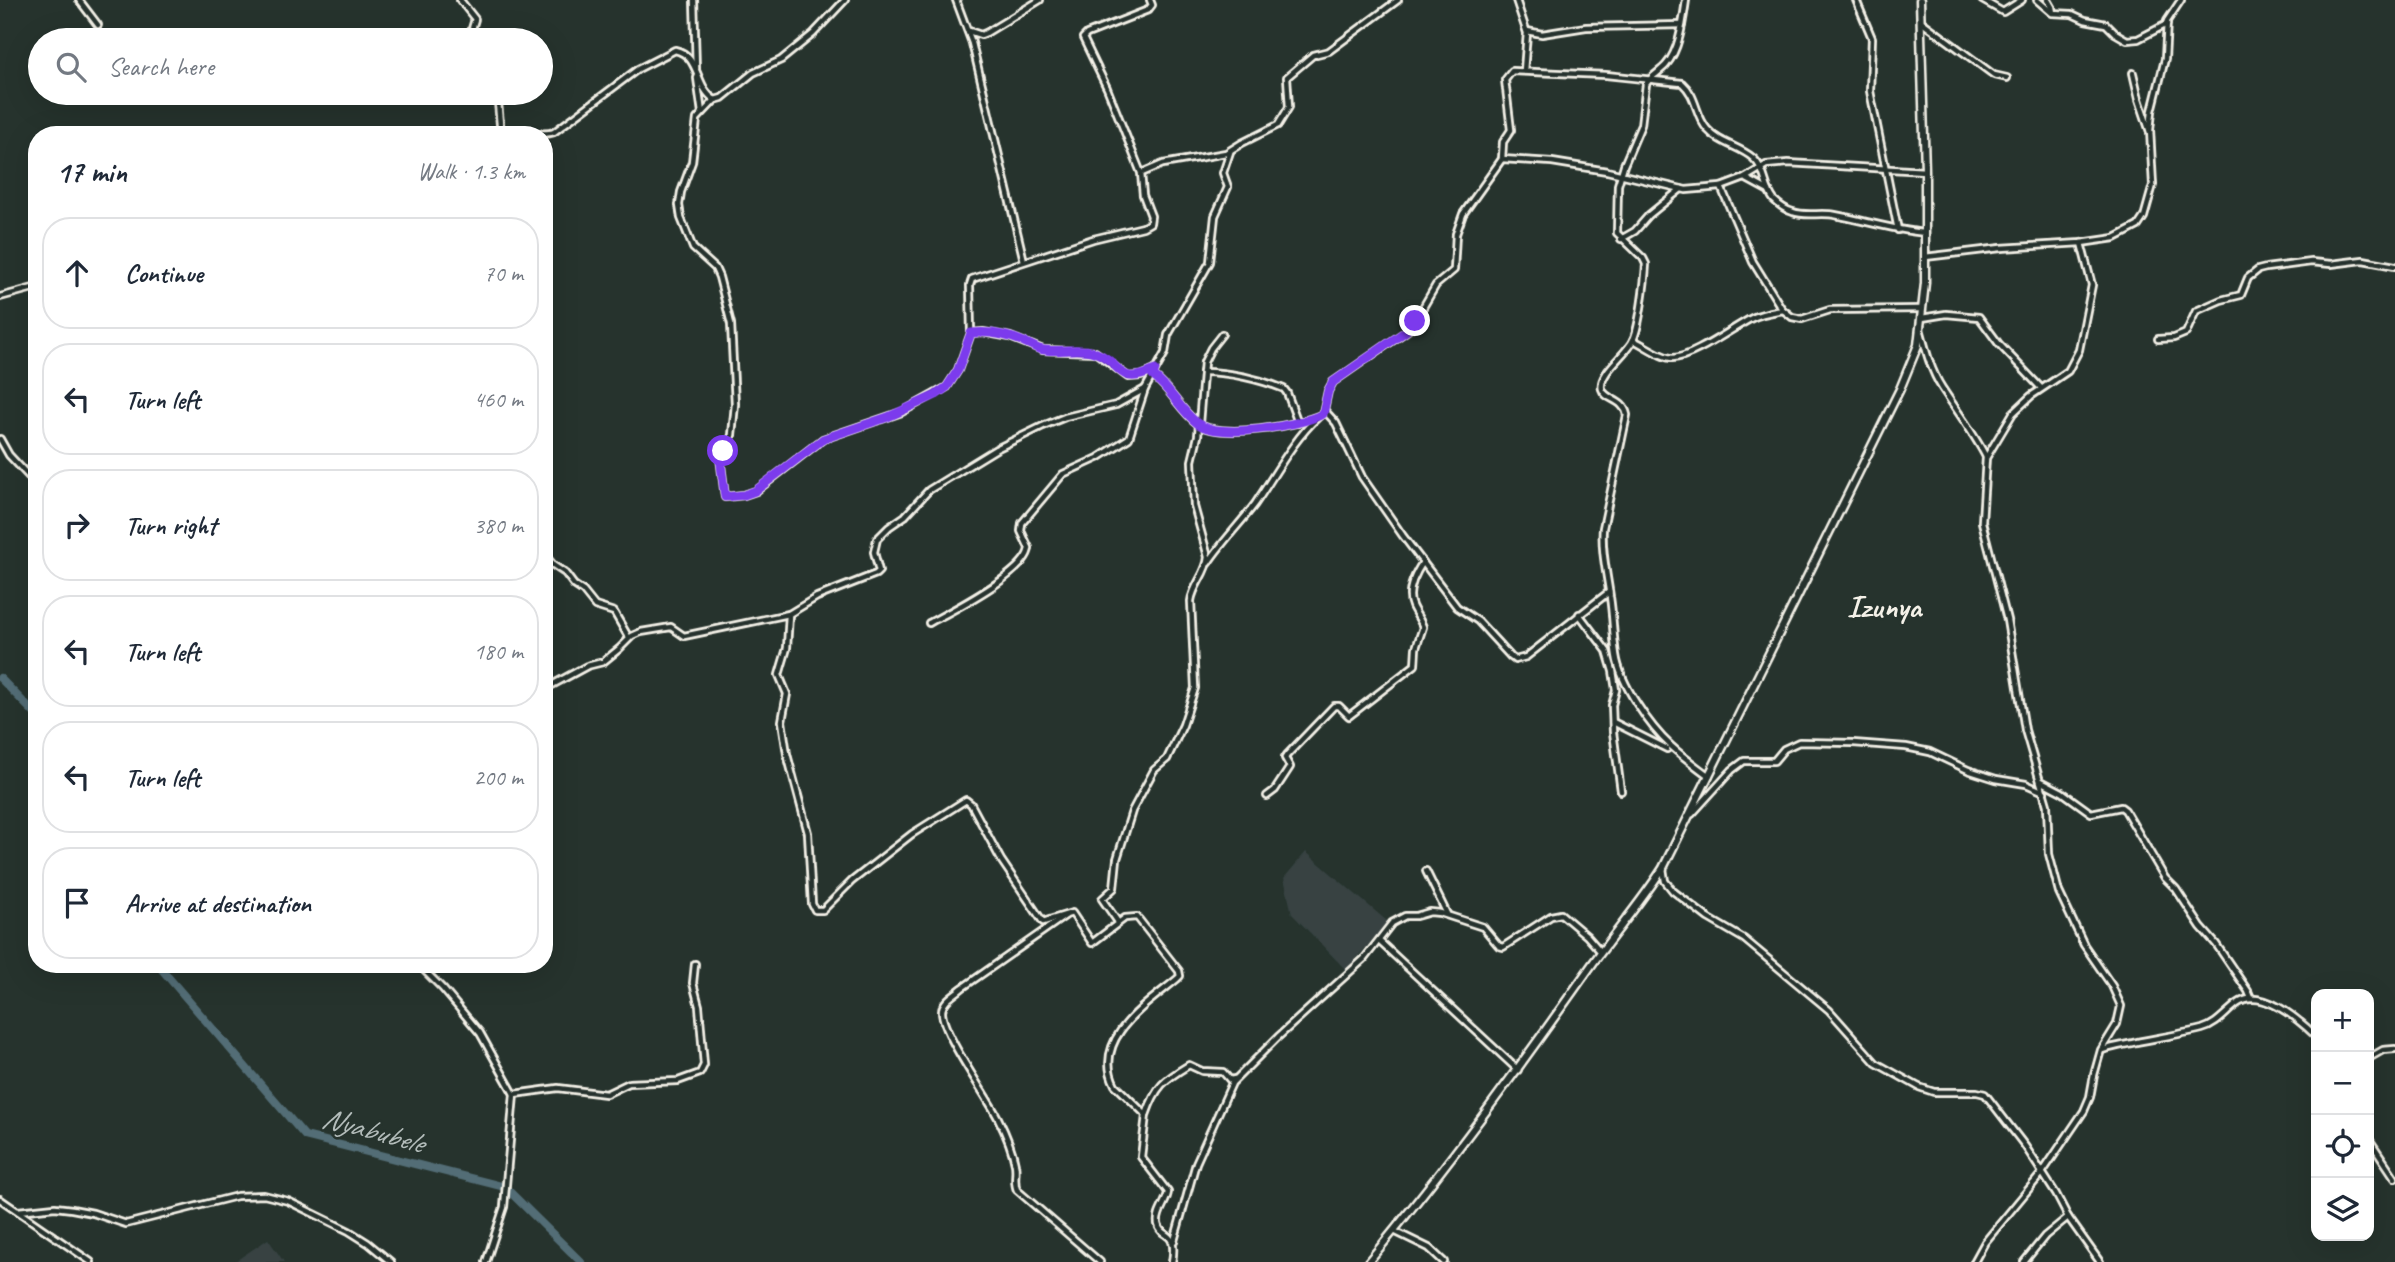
<!DOCTYPE html>
<html lang="en">
<head>
<meta charset="utf-8">
<style>
	:root { --surface:#fff; --page:#f2f2f3; --text:#1f2937; --muted:#747a83; --line:#e0e1e3 }
	body { margin:0; font-family:Caveat,sans-serif; background:var(--page); color:var(--text) }
	.controls { position:absolute; right:21px; bottom:21px; display:grid; overflow:hidden; border-radius:14px; box-shadow:0 7px 28px #0002 }
	.controls button { width:63px; height:63px; display:grid; place-items:center; padding:0; border:0; border-bottom:2px solid var(--line); background:var(--surface); color:var(--text); font:35px sans-serif }
	.stop { position:absolute; width:21px; height:21px; margin:-16px; border:5px solid #7c3aed; border-radius:50%; background:#fff }
	.stop.end { background:#7c3aed; border-color:#fff; box-shadow:0 2px 7px #0008 }
	.list { margin:0; padding:0; list-style:none }
	h2 { display:flex; justify-content:space-between; align-items:center; height:91px; margin:0; padding:0 28px; font-size:30px }
	h2 small { font-size:23px; font-weight:400; color:var(--muted) }
	.list li { display:grid; grid-template-columns:46px 1fr auto; gap:21px; align-items:center; box-sizing:border-box; height:112px; margin:0 14px 14px; padding:0 14px; border:2px solid var(--line); border-radius:28px }
	.list b { display:block; font-size:26px; white-space:nowrap }
	.list em { font-size:23px; font-style:normal; color:var(--muted) }
	.icon { flex:none; width:38px; height:38px; fill:none; stroke:currentColor; stroke-width:2; stroke-linecap:round; stroke-linejoin:round }
	.map { position:relative; flex:none; width:2395px; height:1262px; overflow:hidden }
	.search { position:absolute; background:var(--surface); box-shadow:0 7px 28px #0002; left:28px; top:28px; width:525px; height:77px; display:flex; align-items:center; gap:18px; box-sizing:border-box; padding:0 24px; border-radius:38px; color:var(--muted); font-size:26px }
	.panel { position:absolute; background:var(--surface); box-shadow:0 7px 28px #0002; left:28px; top:126px; width:525px; height:847px; border-radius:28px }
	.map>svg:first-child { display:block }
	.built { fill:#374343 }
	.lines { fill:none; stroke-linecap:round; stroke-linejoin:round }
	.river { stroke:#526d76; stroke-width:8 }
	.minor-casing { stroke:#f4f1e8; stroke-width:10 }
	.tertiary-casing { stroke:#f4f1e8; stroke-width:11 }
	.minor { stroke:#26332d; stroke-width:4.5 }
	.tertiary { stroke:#26332d; stroke-width:6 }
	.route { stroke:#7c3aed; stroke-width:9 }
	.labels { text-anchor:middle; stroke-width:5; stroke-linejoin:round; paint-order:stroke }
	.water-label { font-size:30px; font-style:italic; fill:#b3bcba; stroke:#26332d }
	.quarter-label { font-size:32px; font-weight:bold; fill:#f4f1e8; stroke:#26332d }
</style>
</head>
<body>
<div class="map">
<svg width="2395" height="1262" viewBox="0 0 2395 1262">
	<rect width="100%" height="100%" fill="#26332d"/>
	<filter id="ink" filterUnits="userSpaceOnUse"><feTurbulence type="fractalNoise" baseFrequency=".0143" numOctaves="2"/><feDisplacementMap in="SourceGraphic" scale="14" xChannelSelector="R" yChannelSelector="G"/><feConvolveMatrix kernelMatrix="1 2 1 2 8 2 1 2 1" color-interpolation-filters="sRGB"/></filter>
	<g filter="url(#ink)">
		<g class="built">
			<polygon points="1306,852 1388,922 1346,970 1292,914 1284,878"/>
			<polygon points="268,1239 284,1262 234,1262"/>
		</g>
		<g class="lines">
			<g class="river">
				<polyline points="0,678 37,716"/>
				<polyline points="157,964 305,1136 505,1187 581,1262"/>
			</g>
			<g class="minor-casing">
				<g id="minor">
					<polyline points="79,0 98,25"/>
					<polyline points="460,0 475,19 471,32 463,40"/>
					<polyline points="694,0 696,69"/>
					<polyline points="956,0 972,43 1024,261"/>
					<polyline points="1516,0 1527,33 1524,71"/>
					<path d="M1686,0C1683,20 1680,49 1666,65C1660,72 1651,76 1646,84L1641,125L1624,165L1618,185L1617,233L1643,258L1646,264C1645,280 1640,326 1633,340C1627,354 1598,373 1602,389C1605,400 1624,399 1627,415L1603,528C1601,551 1607,574 1610,597C1613,616 1613,636 1616,655C1620,684 1650,727 1671,746C1683,757 1696,766 1709,776"/>
					<polyline points="1856,0 1872,38 1870,91 1898,230"/>
					<polyline points="1982,0 2003,12 2022,0"/>
					<polyline points="2037,0 2052,13 2072,14 2085,20 2106,24 2115,33 2127,40 2138,39 2167,24"/>
					<polyline points="2048,0 2052,7 2053,13"/>
					<polyline points="1921,21 1994,75 2007,78"/>
					<polyline points="969,31 981,35 986,33 1040,0"/>
					<polyline points="1527,31 1542,34 1586,27 1682,25"/>
					<polyline points="2133,73 2139,99 2150,132"/>
					<polyline points="697,78 702,113"/>
					<polyline points="495,93 498,102 501,135"/>
					<polyline points="715,100 697,119 692,162 681,192 679,205 681,218 693,248 715,268 719,277 731,324 735,404 732,435 729,443 720,457 725,497 744,495 756,491 823,439 902,412 947,387 958,370 971,333 970,285 972,279 1093,239 1143,227 1150,223 1151,216 1143,195 1141,173 1107,88 1083,38 1087,34 1148,10 1152,5 1150,0"/>
					<path d="M524,135C534,131 544,136 554,132L638,69L675,50C700,55 695,88 715,100L722,98L753,73L781,60L813,34L845,0"/>
					<polyline points="1502,159 1552,162 1607,171 1686,190 1721,187 1745,178 1766,165 1788,163 1925,171"/>
					<polyline points="1142,173 1163,164 1226,153 1242,143 1278,125 1289,107 1287,77 1313,55 1329,51 1398,0"/>
					<polyline points="1745,178 1769,191"/>
					<polyline points="1721,187 1753,262 1782,309 1792,317 1802,319 1830,310 1922,309"/>
					<polyline points="1621,239 1635,231 1649,215 1681,189"/>
					<polyline points="1925,257 2001,248 2081,243 2115,238 2138,226 2144,217 2153,185 2150,130 2152,111 2165,59 2167,21 2181,0"/>
					<polyline points="0,297 37,287"/>
					<polyline points="1922,318 1946,314 1979,317 1999,344 2041,388"/>
					<path d="M1921,332C1926,351 1931,371 1942,388C1957,411 1973,432 1986,457"/>
					<polyline points="971,333 983,332 1010,337 1043,350 1095,352 1128,377 1141,376 1155,370"/>
					<polyline points="2158,339 2174,338 2186,333 2196,311 2221,300 2241,295 2248,278 2258,270 2266,268 2311,262 2331,264 2363,260 2395,266"/>
					<path d="M1633,340C1645,345 1661,358 1673,358C1692,358 1734,327 1752,318C1762,313 1772,312 1783,310"/>
					<path d="M1203,372C1229,372 1260,379 1284,389L1287,393L1298,423"/>
					<path d="M1153,376C1170,388 1180,410 1197,423C1219,440 1299,426 1323,414L1328,391L1333,382L1411,328L1436,285L1454,270L1456,234L1463,214L1502,159L1503,142L1511,130L1505,80L1512,71L1606,75L1682,83C1697,96 1695,115 1707,129C1720,144 1739,146 1753,158C1766,169 1764,188 1774,200C1779,205 1786,210 1793,212C1806,217 1821,212 1835,215C1866,221 1894,230 1925,233"/>
					<polyline points="1325,411 1336,423 1362,477 1403,536 1457,607 1478,621 1511,657 1515,660 1526,657 1609,592"/>
					<polyline points="0,439 9,455 37,485"/>
					<polyline points="544,554 553,565 565,573 574,585 583,591 595,606 614,612 629,638"/>
					<path d="M1208,563C1222,542 1240,524 1255,504C1275,475 1292,441 1318,417"/>
					<path d="M789,614L787,648L779,675L787,694L782,721L787,754L808,833L812,904L815,910H823L852,881L912,834L966,800L971,804L1001,860L1043,922L1072,913L1092,943L1125,918L1137,917L1179,971L1180,976L1177,979C1147,1004 1091,1039 1115,1085L1146,1115L1141,1157L1168,1192C1167,1202 1156,1213 1158,1224C1161,1240 1178,1228 1172,1262"/>
					<polyline points="1579,614 1607,651 1613,671 1616,690 1612,705 1613,732 1621,791"/>
					<path d="M929,623C951,611 1027,573 1029,548L1021,531L1022,523L1063,474L1098,458L1129,438L1145,389L1165,353L1168,335L1210,262L1215,216L1228,187L1223,173L1230,152"/>
					<polyline points="544,686 552,685 587,666 603,662 619,649 632,636 641,632 671,627 684,636 789,614 817,597 876,574 879,571 874,552 877,539 889,527 905,516 929,490 996,449 1043,426 1065,417 1116,405 1145,389"/>
					<polyline points="1613,722 1667,749"/>
					<polyline points="2041,781 2062,792 2091,813 2121,807 2125,810 2165,878 2176,889 2201,927 2216,944 2248,991 2251,998"/>
					<path d="M1267,796L1275,790L1290,767L1285,758L1287,755L1334,706H1339L1349,716L1415,665L1416,648L1423,627C1420,619 1415,613 1412,606C1406,592 1415,574 1423,562"/>
					<polyline points="1692,814 1732,770 1744,761 1774,761 1784,749 1799,742 1853,743 1906,747 1930,752 1968,770 1996,779 2026,784 2044,792"/>
					<polyline points="1663,868 1665,881 1673,891 1708,918 1744,939 1829,1010 1876,1063 1919,1087 1934,1092 1977,1092 1985,1094 2025,1146 2056,1194 2068,1217 2100,1262"/>
					<polyline points="1426,871 1447,914"/>
					<path d="M1065,916L962,988C954,995 942,1001 942,1012C942,1033 987,1096 998,1118C1005,1132 1012,1148 1015,1164C1017,1173 1013,1181 1017,1190L1100,1262"/>
					<path d="M1118,922L1102,899L1114,888L1117,859L1132,811L1154,770L1167,759L1183,725L1195,688L1191,601C1193,585 1207,573 1208,557L1194,506L1192,461L1198,436L1204,362L1211,348L1222,334"/>
					<polyline points="1379,941 1518,1070"/>
					<polyline points="418,964 443,989 480,1033 514,1094 504,1207 486,1262"/>
					<path d="M2102,1050C2135,1041 2169,1037 2202,1029C2217,1025 2226,1012 2237,1004C2261,986 2299,1020 2316,1036"/>
					<polyline points="2369,1058 2383,1050 2395,1049"/>
					<polyline points="514,1094 558,1088 606,1094 629,1083 678,1081 700,1073 704,1065 699,1006 693,983 695,964"/>
					<path d="M1146,1115C1156,1086 1164,1080 1189,1065L1202,1071L1223,1072L1230,1080L1235,1079"/>
					<polyline points="2369,1139 2395,1178"/>
					<polyline points="0,1199 91,1262"/>
					<polyline points="18,1211 55,1207 72,1209 93,1213 126,1224 237,1196 264,1195 288,1201 349,1231 368,1243 391,1262"/>
					<polyline points="1394,1231 1429,1248 1444,1262"/>
					<polyline points="1174,1241 1196,1163 1232,1083 1278,1037 1364,959 1392,923 1405,916 1416,916 1430,912 1440,913 1483,927 1499,946 1503,947 1551,916 1561,914 1587,936 1601,952"/>
					<polyline points="1974,1262 1985,1242 2042,1173 2084,1111 2090,1097 2094,1075 2101,1050 2117,1024 2121,1006 2112,986 2084,945 2059,892 2049,854 2047,805 2025,730 2007,620 1982,522 1986,458 2013,413 2031,396 2068,371 2079,350 2092,285 2081,243"/>
					<polyline points="2024,1262 2045,1236 2068,1217"/>
				</g>
			</g>
			<g class="tertiary-casing">
				<path id="tertiary" d="M1368,1262C1448,1166 1521,1065 1593,963C1616,931 1642,901 1663,868L1900,389L1918,345L1925,283V171L1920,0"/>
			</g>
			<use href="#minor" class="minor"/>
			<use href="#tertiary" class="tertiary"/>
		</g>
	</g>
	<g class="lines" filter="url(#ink)">
		<path class="route" d="M723,451L720,457L725,497L744,495L755,491L823,439L888,417L936,395L947,387L958,370L971,333C988,331 1008,335 1024,342C1029,344 1034,347 1039,349C1056,354 1076,346 1094,352C1124,362 1115,388 1155,370L1153,376C1170,388 1180,410 1197,423C1219,440 1299,426 1323,414L1328,391L1333,382L1406,331L1415,321"/>
	</g>
	<g class="labels">
		<g class="water-label">
			<text transform="translate(373 1130) rotate(15)" y="10">Nyabubele</text>
		</g>
		<g class="quarter-label">
			<text x="1884" y="617">Izunya</text>
		</g>
	</g>
</svg>
<div class="controls">
<button>+</button>
<button>−</button>
<button><svg class="icon" aria-label="locate" viewBox="0 0 24 24"><circle cx="12" cy="12" r="6"/><path d="M12 2v4M12 18v4M2 12h4M18 12h4"/></svg></button>
<button><svg class="icon" aria-label="layers" viewBox="0 0 24 24"><path d="M12 4l9 5-9 5-9-5zM3 14l9 5 9-5"/></svg></button>
</div>
<div class="stop" style="left:723px;top:451px"></div>
<div class="stop end" style="left:1415px;top:321px"></div>
<div class="search"><svg class="icon" aria-label="search" viewBox="0 0 24 24"><circle cx="10" cy="10" r="6"/><path d="M15 15l6 6"/></svg>Search here</div>
<section class="panel">
<h2>17 min<small>Walk · 1.3 km</small></h2>
<ul class="list">
<li><svg class="icon" aria-label="ahead" viewBox="0 0 24 24"><path d="M12 20V5M6 11l6-6 6 6"/></svg><div><b>Continue</b></div><em>70 m</em></li>
<li><svg class="icon" aria-label="left" viewBox="0 0 24 24"><path d="M17 20v-9H6M10 6l-5 5 5 5"/></svg><div><b>Turn left</b></div><em>460 m</em></li>
<li><svg class="icon" aria-label="right" viewBox="0 0 24 24"><path d="M7 20v-9h11M14 6l5 5-5 5"/></svg><div><b>Turn right</b></div><em>380 m</em></li>
<li><svg class="icon" aria-label="left" viewBox="0 0 24 24"><path d="M17 20v-9H6M10 6l-5 5 5 5"/></svg><div><b>Turn left</b></div><em>180 m</em></li>
<li><svg class="icon" aria-label="left" viewBox="0 0 24 24"><path d="M17 20v-9H6M10 6l-5 5 5 5"/></svg><div><b>Turn left</b></div><em>200 m</em></li>
<li><svg class="icon" aria-label="arrive" viewBox="0 0 24 24"><path d="M6 21V4h12l-3 4 3 4H6"/></svg><div><b>Arrive at destination</b></div></li>
</ul>
</section>
</div>
</body>
</html>
